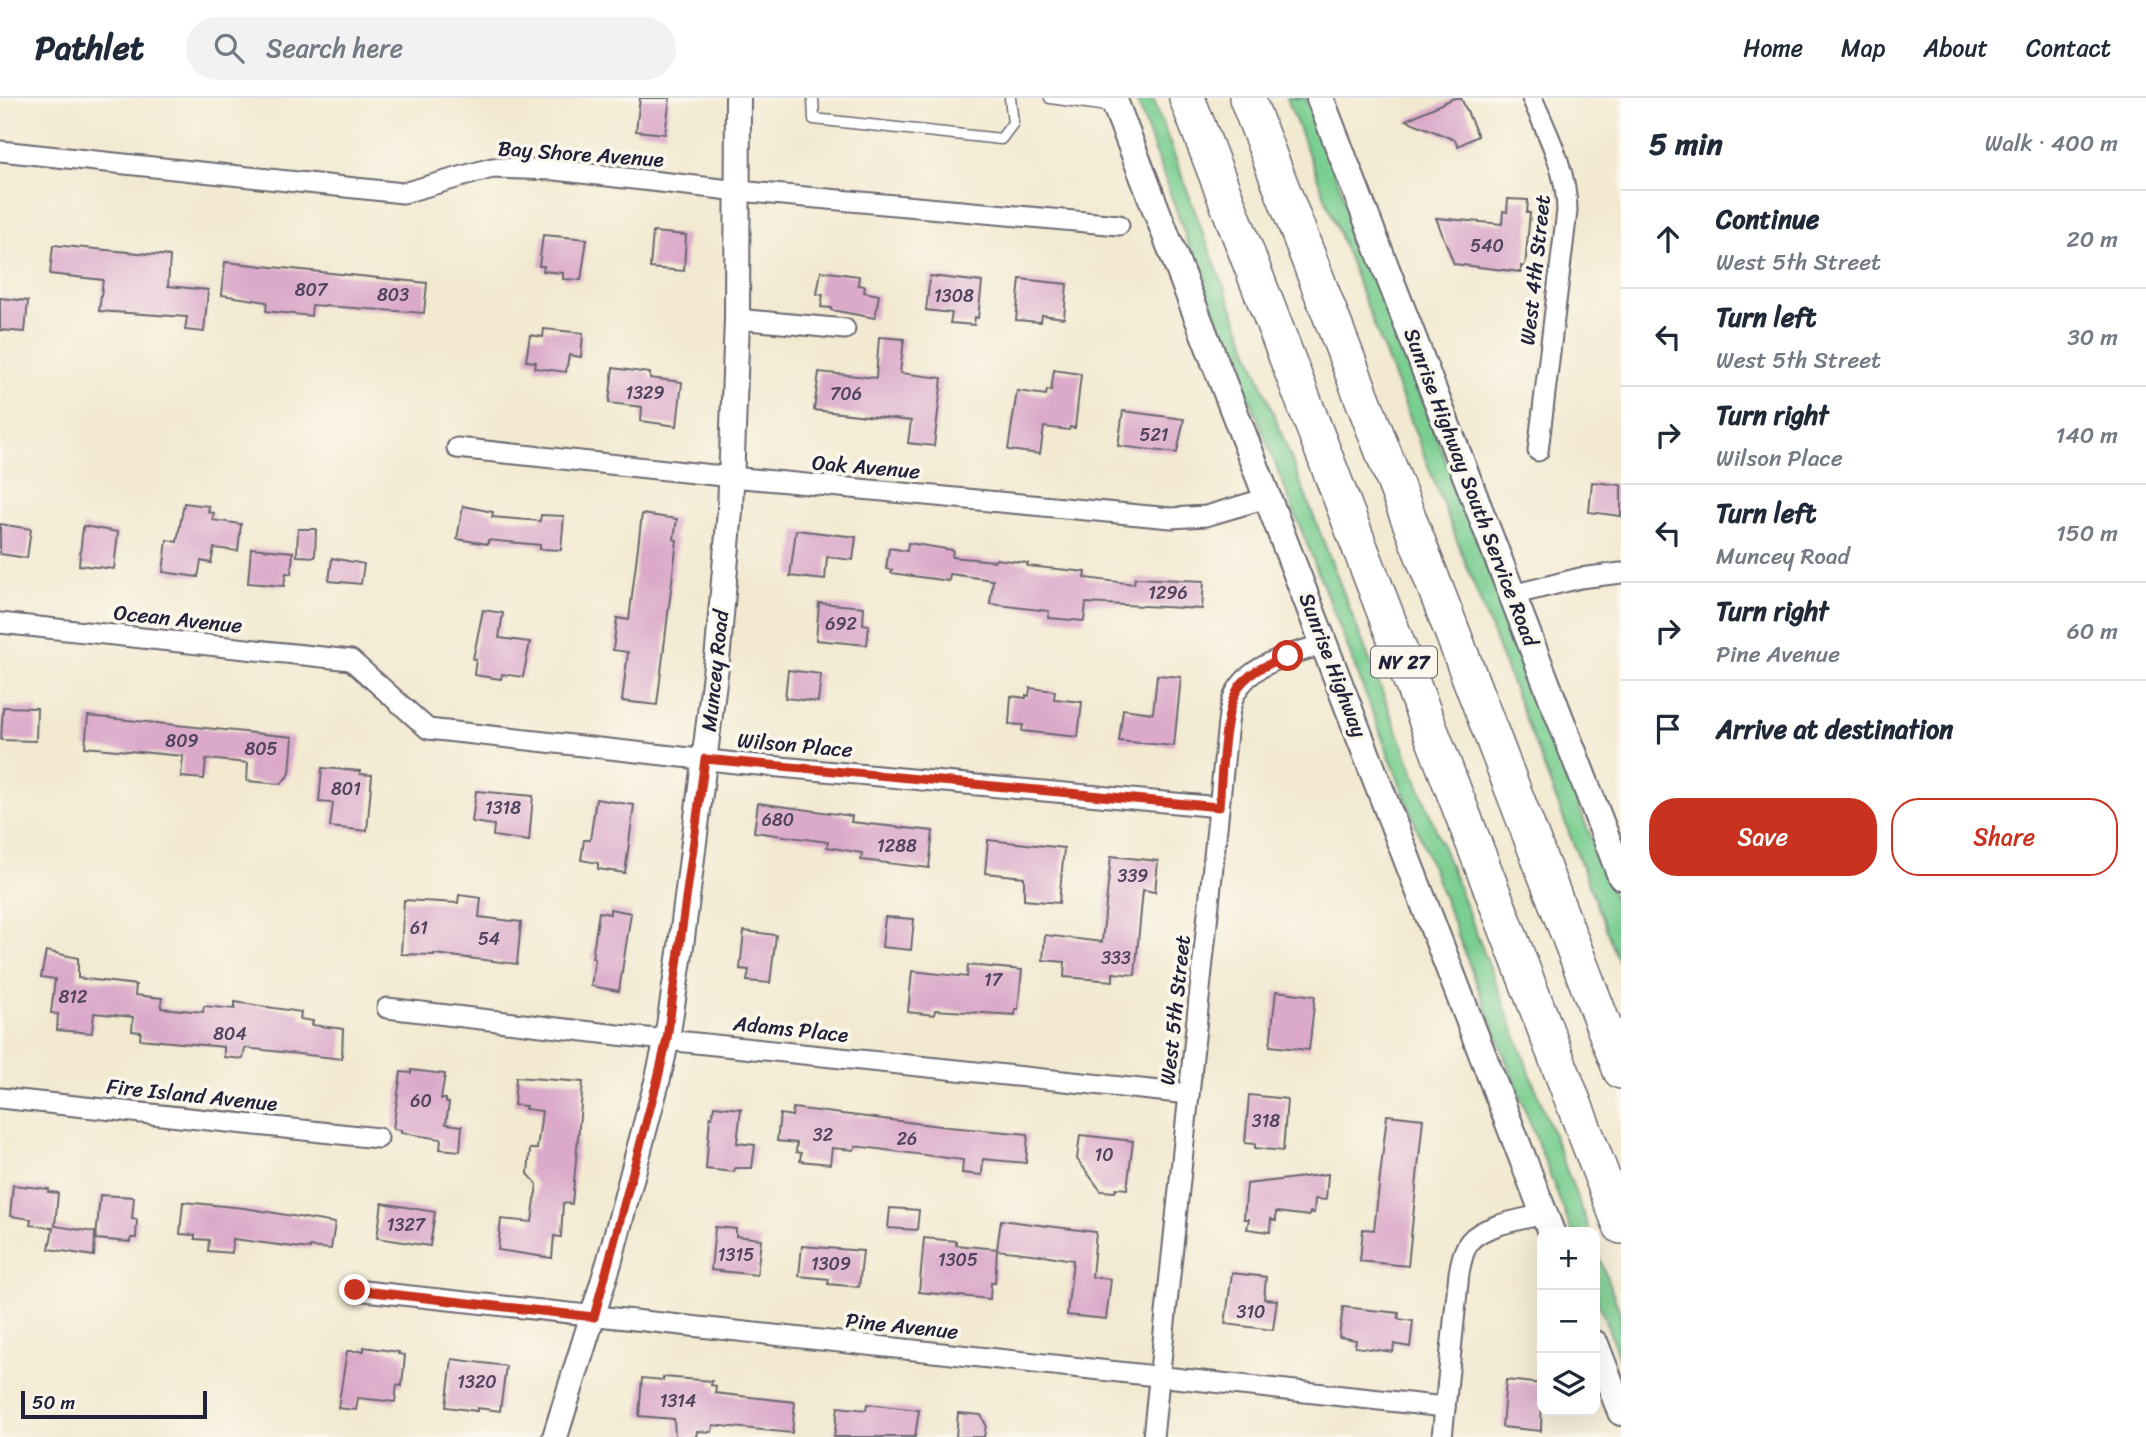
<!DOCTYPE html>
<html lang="en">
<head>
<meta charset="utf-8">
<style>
	:root { --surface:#fff; --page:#f2f2f3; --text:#1f2937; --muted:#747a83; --line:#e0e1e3; --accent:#c8321e }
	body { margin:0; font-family:Sriracha,sans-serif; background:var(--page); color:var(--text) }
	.controls { position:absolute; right:21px; bottom:21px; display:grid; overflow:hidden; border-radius:14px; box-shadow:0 7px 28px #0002 }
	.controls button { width:63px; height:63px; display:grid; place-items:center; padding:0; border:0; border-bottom:2px solid var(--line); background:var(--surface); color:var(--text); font:35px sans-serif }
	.scale { position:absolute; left:21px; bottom:18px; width:186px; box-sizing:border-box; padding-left:7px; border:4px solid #22223b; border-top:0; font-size:19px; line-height:24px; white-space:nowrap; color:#22223b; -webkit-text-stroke:5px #fbf7ec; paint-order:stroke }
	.stop { position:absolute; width:21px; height:21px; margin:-16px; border:5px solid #c8321e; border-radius:50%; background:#fff }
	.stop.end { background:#c8321e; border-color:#fff; box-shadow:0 2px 7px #0008 }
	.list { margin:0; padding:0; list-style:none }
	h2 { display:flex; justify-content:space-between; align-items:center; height:91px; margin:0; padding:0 28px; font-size:30px }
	h2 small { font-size:23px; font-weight:400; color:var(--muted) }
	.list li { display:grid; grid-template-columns:46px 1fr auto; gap:21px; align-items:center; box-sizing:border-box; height:98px; padding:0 28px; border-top:2px solid var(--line) }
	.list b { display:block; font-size:26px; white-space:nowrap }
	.list p { margin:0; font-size:23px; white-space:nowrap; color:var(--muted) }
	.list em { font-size:23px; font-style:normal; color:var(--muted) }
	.actions { display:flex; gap:14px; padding:21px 28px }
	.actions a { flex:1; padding:16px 0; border:2px solid var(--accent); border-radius:28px; text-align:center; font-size:24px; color:var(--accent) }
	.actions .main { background:var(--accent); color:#fff }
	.icon { flex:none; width:38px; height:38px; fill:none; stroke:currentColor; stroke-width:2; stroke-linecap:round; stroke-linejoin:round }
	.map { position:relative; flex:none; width:1621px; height:1339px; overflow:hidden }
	header { display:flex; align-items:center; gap:42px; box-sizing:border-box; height:98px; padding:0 35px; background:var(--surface); border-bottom:2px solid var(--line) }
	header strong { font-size:33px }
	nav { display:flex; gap:38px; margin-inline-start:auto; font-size:24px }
	.search { width:490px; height:63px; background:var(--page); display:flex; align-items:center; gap:18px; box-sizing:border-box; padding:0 24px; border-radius:38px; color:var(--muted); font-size:26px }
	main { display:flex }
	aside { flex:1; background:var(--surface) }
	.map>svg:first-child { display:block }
	.green { fill:#7ace91; stroke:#4e7866; stroke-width:2 }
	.building { fill:#dbaaca }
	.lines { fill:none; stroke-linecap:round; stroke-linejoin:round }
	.service-casing { stroke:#6b686f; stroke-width:13 }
	.minor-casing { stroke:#6b686f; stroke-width:23 }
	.tertiary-casing { stroke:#6b686f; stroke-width:28 }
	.secondary-casing { stroke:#6b686f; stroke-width:30 }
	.motorway-casing { stroke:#6b686f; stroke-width:38 }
	.service { stroke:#fff; stroke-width:10 }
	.minor { stroke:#fff; stroke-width:19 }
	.tertiary { stroke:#fff; stroke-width:24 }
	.secondary { stroke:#fff; stroke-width:26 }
	.motorway { stroke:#fff; stroke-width:35 }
	.route { stroke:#c8321e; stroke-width:9 }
	.labels { text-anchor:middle; stroke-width:7; stroke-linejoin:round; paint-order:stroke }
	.number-label { font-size:18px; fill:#50445f }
	.shield { fill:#fbf7ec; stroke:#636270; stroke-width:2 }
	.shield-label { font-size:19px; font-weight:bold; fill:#22223b }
	.street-label { font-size:21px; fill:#22223b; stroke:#fbf7ec }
</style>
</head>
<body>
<header>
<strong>Pathlet</strong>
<div class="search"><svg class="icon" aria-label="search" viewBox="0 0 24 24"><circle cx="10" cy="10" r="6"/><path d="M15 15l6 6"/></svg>Search here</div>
<nav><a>Home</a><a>Map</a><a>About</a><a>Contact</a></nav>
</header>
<main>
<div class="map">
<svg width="1621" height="1339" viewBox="0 0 1621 1339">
	<rect width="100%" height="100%" fill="#fbf7ec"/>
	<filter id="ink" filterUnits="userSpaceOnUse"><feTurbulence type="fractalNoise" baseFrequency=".0143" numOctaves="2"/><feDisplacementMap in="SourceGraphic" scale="14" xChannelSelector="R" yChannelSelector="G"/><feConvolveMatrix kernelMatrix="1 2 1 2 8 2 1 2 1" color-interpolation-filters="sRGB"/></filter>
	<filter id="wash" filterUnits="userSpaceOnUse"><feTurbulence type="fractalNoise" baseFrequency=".00686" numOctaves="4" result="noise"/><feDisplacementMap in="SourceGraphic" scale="28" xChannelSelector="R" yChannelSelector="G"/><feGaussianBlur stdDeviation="1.57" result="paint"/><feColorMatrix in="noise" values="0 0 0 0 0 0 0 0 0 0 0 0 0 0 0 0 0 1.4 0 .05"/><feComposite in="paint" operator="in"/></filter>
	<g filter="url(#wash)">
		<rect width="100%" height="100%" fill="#f2e9d0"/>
		<g class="green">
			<polygon points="1136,0 1153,0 1203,135 1500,896 1590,1134 1572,1134 1344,540 1187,142"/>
			<polygon points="1287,0 1306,0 1621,818 1621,870"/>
			<polygon points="1595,1148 1621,1218 1621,1265 1595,1195"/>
		</g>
		<g id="blocks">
			<g class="building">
				<polygon points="640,0 670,0 665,36 636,33"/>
				<polygon points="1454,0 1461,0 1478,38 1458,48 1455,42 1406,22"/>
				<polygon points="1508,101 1528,102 1527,115 1530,115 1525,169 1521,168 1521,174 1454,166 1436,120 1502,126 1503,113 1507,114"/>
				<polygon points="653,134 686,137 684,173 650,170"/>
				<polygon points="543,137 587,141 581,182 563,181 563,175 543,173 544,168 539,168"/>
				<polygon points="53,147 170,158 168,188 208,192 204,234 185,232 187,219 99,213 103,182 50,176"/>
				<polygon points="225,164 427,185 424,215 312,207 311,218 266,213 267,204 222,197"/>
				<polygon points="821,173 859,178 858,187 865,188 864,194 879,197 875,220 831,212 831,210 821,209 823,197 817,196"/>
				<polygon points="930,178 982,184 978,220 975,219 974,227 950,225 952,215 926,212"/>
				<polygon points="1020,181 1067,186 1064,220 1042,217 1041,224 1016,222"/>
				<polygon points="0,200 28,203 25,234 0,232"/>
				<polygon points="544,231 583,235 581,259 569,257 566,274 535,270 536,264 526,263 530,237 543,239"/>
				<polygon points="879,239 904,241 900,275 942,280 934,348 908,345 911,323 814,312 819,274 876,280"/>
				<polygon points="613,270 650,275 650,280 682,284 677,328 641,323 642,309 609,305"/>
				<polygon points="1054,272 1081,276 1075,330 1070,329 1069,332 1044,329 1040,356 1008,352 1017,293 1046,297 1047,292 1051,293"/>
				<polygon points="1123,313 1184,321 1177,355 1118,348"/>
				<polygon points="1592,384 1621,387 1621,418 1589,414"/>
				<polygon points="184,405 209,408 208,414 214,415 212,422 241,426 238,453 214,450 211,465 201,463 198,479 163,474 167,442 177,444"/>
				<polygon points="463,408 493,414 492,419 540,423 541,417 564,418 561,452 540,451 540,447 488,442 488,446 457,441"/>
				<polygon points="642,416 677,421 674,441 677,442 657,607 622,603 628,554 613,552 617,520 629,522"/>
				<polygon points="0,426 31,431 27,460 0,456"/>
				<polygon points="83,428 118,434 114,471 79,467"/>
				<polygon points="298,431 316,431 315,459 297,458"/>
				<polygon points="796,432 856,439 853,462 827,459 825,482 790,478"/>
				<polygon points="908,445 953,452 952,459 995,463 996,461 1028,465 1027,468 1086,474 1085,480 1134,486 1135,480 1204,483 1202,511 1086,505 1084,523 1048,520 1049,513 990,506 993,482 950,476 949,483 891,475 892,472 886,471 889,450 907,453"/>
				<polygon points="251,450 293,454 291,476 286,475 284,488 248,485"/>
				<polygon points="332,460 364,466 361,486 329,483"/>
				<polygon points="819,505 864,509 863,526 869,527 867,547 816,542"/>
				<polygon points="483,512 503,515 499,540 530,544 523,579 502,576 501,581 474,577 476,561 473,561"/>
				<polygon points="788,572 821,576 818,604 785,600"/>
				<polygon points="1157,577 1181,579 1174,648 1119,643 1123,611 1153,615"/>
				<polygon points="1030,590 1055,593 1054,601 1082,604 1078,639 1022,633 1023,627 1009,626 1011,598 1026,600 1026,597 1029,598"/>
				<polygon points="3,609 37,610 36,643 1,642"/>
				<polygon points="88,618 293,639 290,675 281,686 247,683 248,665 206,661 204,681 181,679 183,658 85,649"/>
				<polygon points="322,670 360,673 360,676 372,677 367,733 330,729 333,705 319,704"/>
				<polygon points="476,693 533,698 529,743 493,738 494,727 472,724"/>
				<polygon points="596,701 634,707 625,775 598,771 598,765 581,762 584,742 590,742"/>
				<polygon points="758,705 852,718 851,724 933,733 929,770 861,762 862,755 827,749 828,744 754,734"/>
				<polygon points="988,742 1064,750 1059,805 1024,802 1024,779 985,775"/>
				<polygon points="1111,758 1158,763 1155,794 1143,792 1135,877 1113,875 1113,883 1064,879 1065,864 1043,862 1045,837 1102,844"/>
				<polygon points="459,797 481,800 479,819 521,824 517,866 434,856 434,857 401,856 404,802 458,805"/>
				<polygon points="610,811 631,815 619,893 591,888 595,860 592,860 599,814 610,816"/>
				<polygon points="885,819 914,821 911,852 882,849"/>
				<polygon points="744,833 776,837 770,885 747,883 749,872 740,871"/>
				<polygon points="46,853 78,860 78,880 136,887 135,897 162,900 161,910 203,914 204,908 235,911 235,904 301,914 300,921 313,923 312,927 343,931 342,961 245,950 243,961 224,959 224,949 140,941 141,934 132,933 133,919 94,915 92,935 57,932 58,916 51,915 55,881 41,879"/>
				<polygon points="968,867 1022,872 1018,911 1015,911 1015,917 935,912 934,917 908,914 912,873 967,879"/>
				<polygon points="1276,893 1315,898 1309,952 1270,948"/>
				<polygon points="411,972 445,976 441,1001 446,1001 446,1004 449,1005 446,1026 462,1028 460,1053 440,1051 441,1041 401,1035 401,1032 393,1031 401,974 411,975"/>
				<polygon points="516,979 583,984 572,1106 563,1105 561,1139 554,1138 552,1160 498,1152 501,1121 532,1124 537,1086 528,1076 530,1051 537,1051 542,1013 525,1011 526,1008 514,1007"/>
				<polygon points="1249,997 1287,1001 1283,1053 1255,1050 1255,1046 1245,1045"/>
				<polygon points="714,1008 741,1011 737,1045 755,1047 752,1070 735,1070 734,1074 706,1071 710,1019 712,1020"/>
				<polygon points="793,1010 948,1029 1028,1036 1026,1065 983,1061 982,1077 962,1075 963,1062 855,1048 854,1052 832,1050 830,1066 800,1063 801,1055 796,1054 797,1045 777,1043 780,1016 792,1018"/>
				<polygon points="1387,1017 1423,1021 1408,1168 1360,1163 1363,1131 1374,1132"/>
				<polygon points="1080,1037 1133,1043 1127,1091 1116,1090 1115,1094 1101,1093 1077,1061"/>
				<polygon points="1328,1076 1326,1102 1315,1101 1314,1115 1310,1114 1309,1118 1276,1114 1276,1123 1271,1121 1270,1134 1247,1131 1249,1121 1244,1121 1247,1086"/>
				<polygon points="13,1087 49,1091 48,1094 58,1095 55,1128 95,1134 94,1158 49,1151 53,1130 30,1127 31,1121 10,1118"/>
				<polygon points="100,1097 134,1099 132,1121 137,1122 136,1140 131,1140 130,1144 96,1141"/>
				<polygon points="183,1104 244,1110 335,1125 331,1151 310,1149 310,1151 233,1141 232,1155 208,1153 209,1142 195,1141 195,1137 180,1136"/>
				<polygon points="382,1105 435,1114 430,1148 377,1140"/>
				<polygon points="890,1110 919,1112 917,1132 888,1130"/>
				<polygon points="1001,1122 1096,1134 1092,1179 1111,1181 1106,1221 1067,1217 1073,1162 1049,1158 997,1152 995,1185 991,1185 990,1201 919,1194 924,1140 956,1143 956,1147 997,1151"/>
				<polygon points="715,1129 736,1131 736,1138 761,1141 757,1177 711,1172"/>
				<polygon points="802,1148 863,1153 859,1189 828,1186 829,1181 799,1178"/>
				<polygon points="1232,1175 1266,1179 1264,1201 1277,1202 1273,1232 1225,1226"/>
				<polygon points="1343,1209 1399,1215 1398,1221 1413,1223 1410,1249 1394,1246 1393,1254 1355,1249 1356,1242 1339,1239"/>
				<polygon points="364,1249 399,1254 398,1256 405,1257 402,1288 397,1287 395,1304 358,1300 356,1312 338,1310 347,1253 364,1253"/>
				<polygon points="452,1261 506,1268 500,1313 477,1310 477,1313 446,1309"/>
				<polygon points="663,1279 712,1283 711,1287 716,1288 715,1295 795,1304 792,1335 713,1327 712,1334 697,1333 696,1339 675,1339 674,1321 639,1318 642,1280 663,1282"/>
				<polygon points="1506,1282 1542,1286 1541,1333 1502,1329"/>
				<polygon points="867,1306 919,1312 915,1339 834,1339 838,1309 866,1312"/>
				<polygon points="958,1315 981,1317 986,1327 984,1339 956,1339"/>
			</g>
		</g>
	</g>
	<g filter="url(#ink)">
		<use href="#blocks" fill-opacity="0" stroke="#6b686f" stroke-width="2"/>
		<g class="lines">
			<g class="service-casing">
				<g id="service">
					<polyline points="813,0 814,21 1001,41 1013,25 1010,0"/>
					<polyline points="1050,0 1115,9"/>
				</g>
			</g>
			<g class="minor-casing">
				<g id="minor">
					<path d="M1532,0C1548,37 1567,73 1567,113L1538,353"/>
					<polyline points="0,53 403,95 492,70 555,72 739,93 1119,127"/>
					<polyline points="737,221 845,231"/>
					<polyline points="457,350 732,379 1171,420 1206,418 1267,400"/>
					<polyline points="1512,497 1580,480 1621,475"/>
					<polyline points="0,525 351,562 428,631 736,665 1219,709"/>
					<polyline points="387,910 618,937 1189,996"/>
					<polyline points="0,1000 378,1040"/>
					<polyline points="355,1192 1445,1309"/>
					<path d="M1153,1339L1226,644C1228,628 1228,610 1235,596C1251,564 1294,556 1324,546"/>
					<path d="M1442,1339L1459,1175C1461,1164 1463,1152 1470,1143C1483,1127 1524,1121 1544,1116"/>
				</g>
			</g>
			<g class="tertiary-casing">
				<polyline id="tertiary" points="555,1339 609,1165 658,980 667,941 681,848 718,552 730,413 737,221 738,0"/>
			</g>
			<g class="secondary-casing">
				<g id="secondary">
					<polyline points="1113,0 1551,1134"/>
					<polyline points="1320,0 1621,778"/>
					<polyline points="1595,1246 1621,1314"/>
				</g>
			</g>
			<g class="motorway-casing">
				<g id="motorway">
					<polyline points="1187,0 1621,1128"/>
					<polyline points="1247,0 1621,973"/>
				</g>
			</g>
			<use href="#service" class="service"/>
			<use href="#minor" class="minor"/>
			<use href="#tertiary" class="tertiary"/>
			<use href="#secondary" class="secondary"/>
			<use href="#motorway" class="motorway"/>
		</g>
	</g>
	<g class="lines" filter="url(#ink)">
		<path class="route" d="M355,1192L594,1219L658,980L667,941L705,661L1219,709C1222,679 1223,608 1241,586C1254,571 1271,565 1288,558"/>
	</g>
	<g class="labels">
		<g class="number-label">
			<text x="1487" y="154">540</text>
			<text x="311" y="198">807</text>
			<text x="393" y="203">803</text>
			<text x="954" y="204">1308</text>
			<text x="645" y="301">1329</text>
			<text x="846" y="302">706</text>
			<text x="1154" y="343">521</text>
			<text x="1168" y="501">1296</text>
			<text x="841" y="532">692</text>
			<text x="182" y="649">809</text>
			<text x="261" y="657">805</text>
			<text x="346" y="697">801</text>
			<text x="503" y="716">1318</text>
			<text x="778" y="728">680</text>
			<text x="897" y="754">1288</text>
			<text x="1133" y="784">339</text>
			<text x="419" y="836">61</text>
			<text x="489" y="847">54</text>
			<text x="1116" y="866">333</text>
			<text x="993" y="888">17</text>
			<text x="73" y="905">812</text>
			<text x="230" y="942">804</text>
			<text x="421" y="1009">60</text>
			<text x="1266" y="1029">318</text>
			<text x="823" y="1043">32</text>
			<text x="907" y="1047">26</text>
			<text x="1104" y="1063">10</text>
			<text x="406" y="1133">1327</text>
			<text x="736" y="1163">1315</text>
			<text x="958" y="1168">1305</text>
			<text x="831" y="1172">1309</text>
			<text x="1251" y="1220">310</text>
			<text x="477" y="1290">1320</text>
			<text x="678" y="1309">1314</text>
		</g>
		<rect class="shield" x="1371" y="548.5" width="66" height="31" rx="5"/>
		<g class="shield-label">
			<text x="1404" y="571">NY 27</text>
		</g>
		<g class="street-label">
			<text transform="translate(581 56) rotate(4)" y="7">Bay Shore Avenue</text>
			<text transform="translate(1535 172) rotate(-84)" y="7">West 4th Street</text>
			<text transform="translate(866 369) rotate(5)" y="7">Oak Avenue</text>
			<text transform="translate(1471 389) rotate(69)" y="7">Sunrise Highway South Service Road</text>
			<text transform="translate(178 521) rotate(6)" y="7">Ocean Avenue</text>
			<text transform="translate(1333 567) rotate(69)" y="7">Sunrise Highway</text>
			<text transform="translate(715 573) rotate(-84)" y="7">Muncey Road</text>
			<text transform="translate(795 647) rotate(5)" y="7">Wilson Place</text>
			<text transform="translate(1175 912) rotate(-84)" y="7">West 5th Street</text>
			<text transform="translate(791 931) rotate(6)" y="7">Adams Place</text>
			<text transform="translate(192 997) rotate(6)" y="7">Fire Island Avenue</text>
			<text transform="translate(902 1228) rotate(6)" y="7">Pine Avenue</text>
		</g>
	</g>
</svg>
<div class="controls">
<button>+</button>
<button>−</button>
<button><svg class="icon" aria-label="layers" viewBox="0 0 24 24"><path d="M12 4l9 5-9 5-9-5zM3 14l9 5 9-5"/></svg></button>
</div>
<div class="scale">50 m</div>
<div class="stop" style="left:1288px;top:558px"></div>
<div class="stop end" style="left:355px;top:1192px"></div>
</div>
<aside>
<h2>5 min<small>Walk · 400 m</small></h2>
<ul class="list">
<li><svg class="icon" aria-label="ahead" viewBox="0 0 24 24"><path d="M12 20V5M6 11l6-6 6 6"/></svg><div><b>Continue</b><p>West 5th Street</p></div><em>20 m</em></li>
<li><svg class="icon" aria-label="left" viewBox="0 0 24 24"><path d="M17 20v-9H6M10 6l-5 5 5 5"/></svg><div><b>Turn left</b><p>West 5th Street</p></div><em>30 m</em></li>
<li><svg class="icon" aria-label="right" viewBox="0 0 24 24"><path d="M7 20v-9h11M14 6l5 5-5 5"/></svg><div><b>Turn right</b><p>Wilson Place</p></div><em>140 m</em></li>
<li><svg class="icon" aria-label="left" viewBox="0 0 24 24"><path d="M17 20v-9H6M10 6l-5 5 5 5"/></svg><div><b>Turn left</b><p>Muncey Road</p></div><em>150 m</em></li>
<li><svg class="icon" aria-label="right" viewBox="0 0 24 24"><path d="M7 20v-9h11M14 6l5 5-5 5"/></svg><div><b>Turn right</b><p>Pine Avenue</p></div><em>60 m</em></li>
<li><svg class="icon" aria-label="arrive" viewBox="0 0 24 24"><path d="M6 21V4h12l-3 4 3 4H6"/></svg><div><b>Arrive at destination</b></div></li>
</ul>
<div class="actions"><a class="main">Save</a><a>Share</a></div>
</aside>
</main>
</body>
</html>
